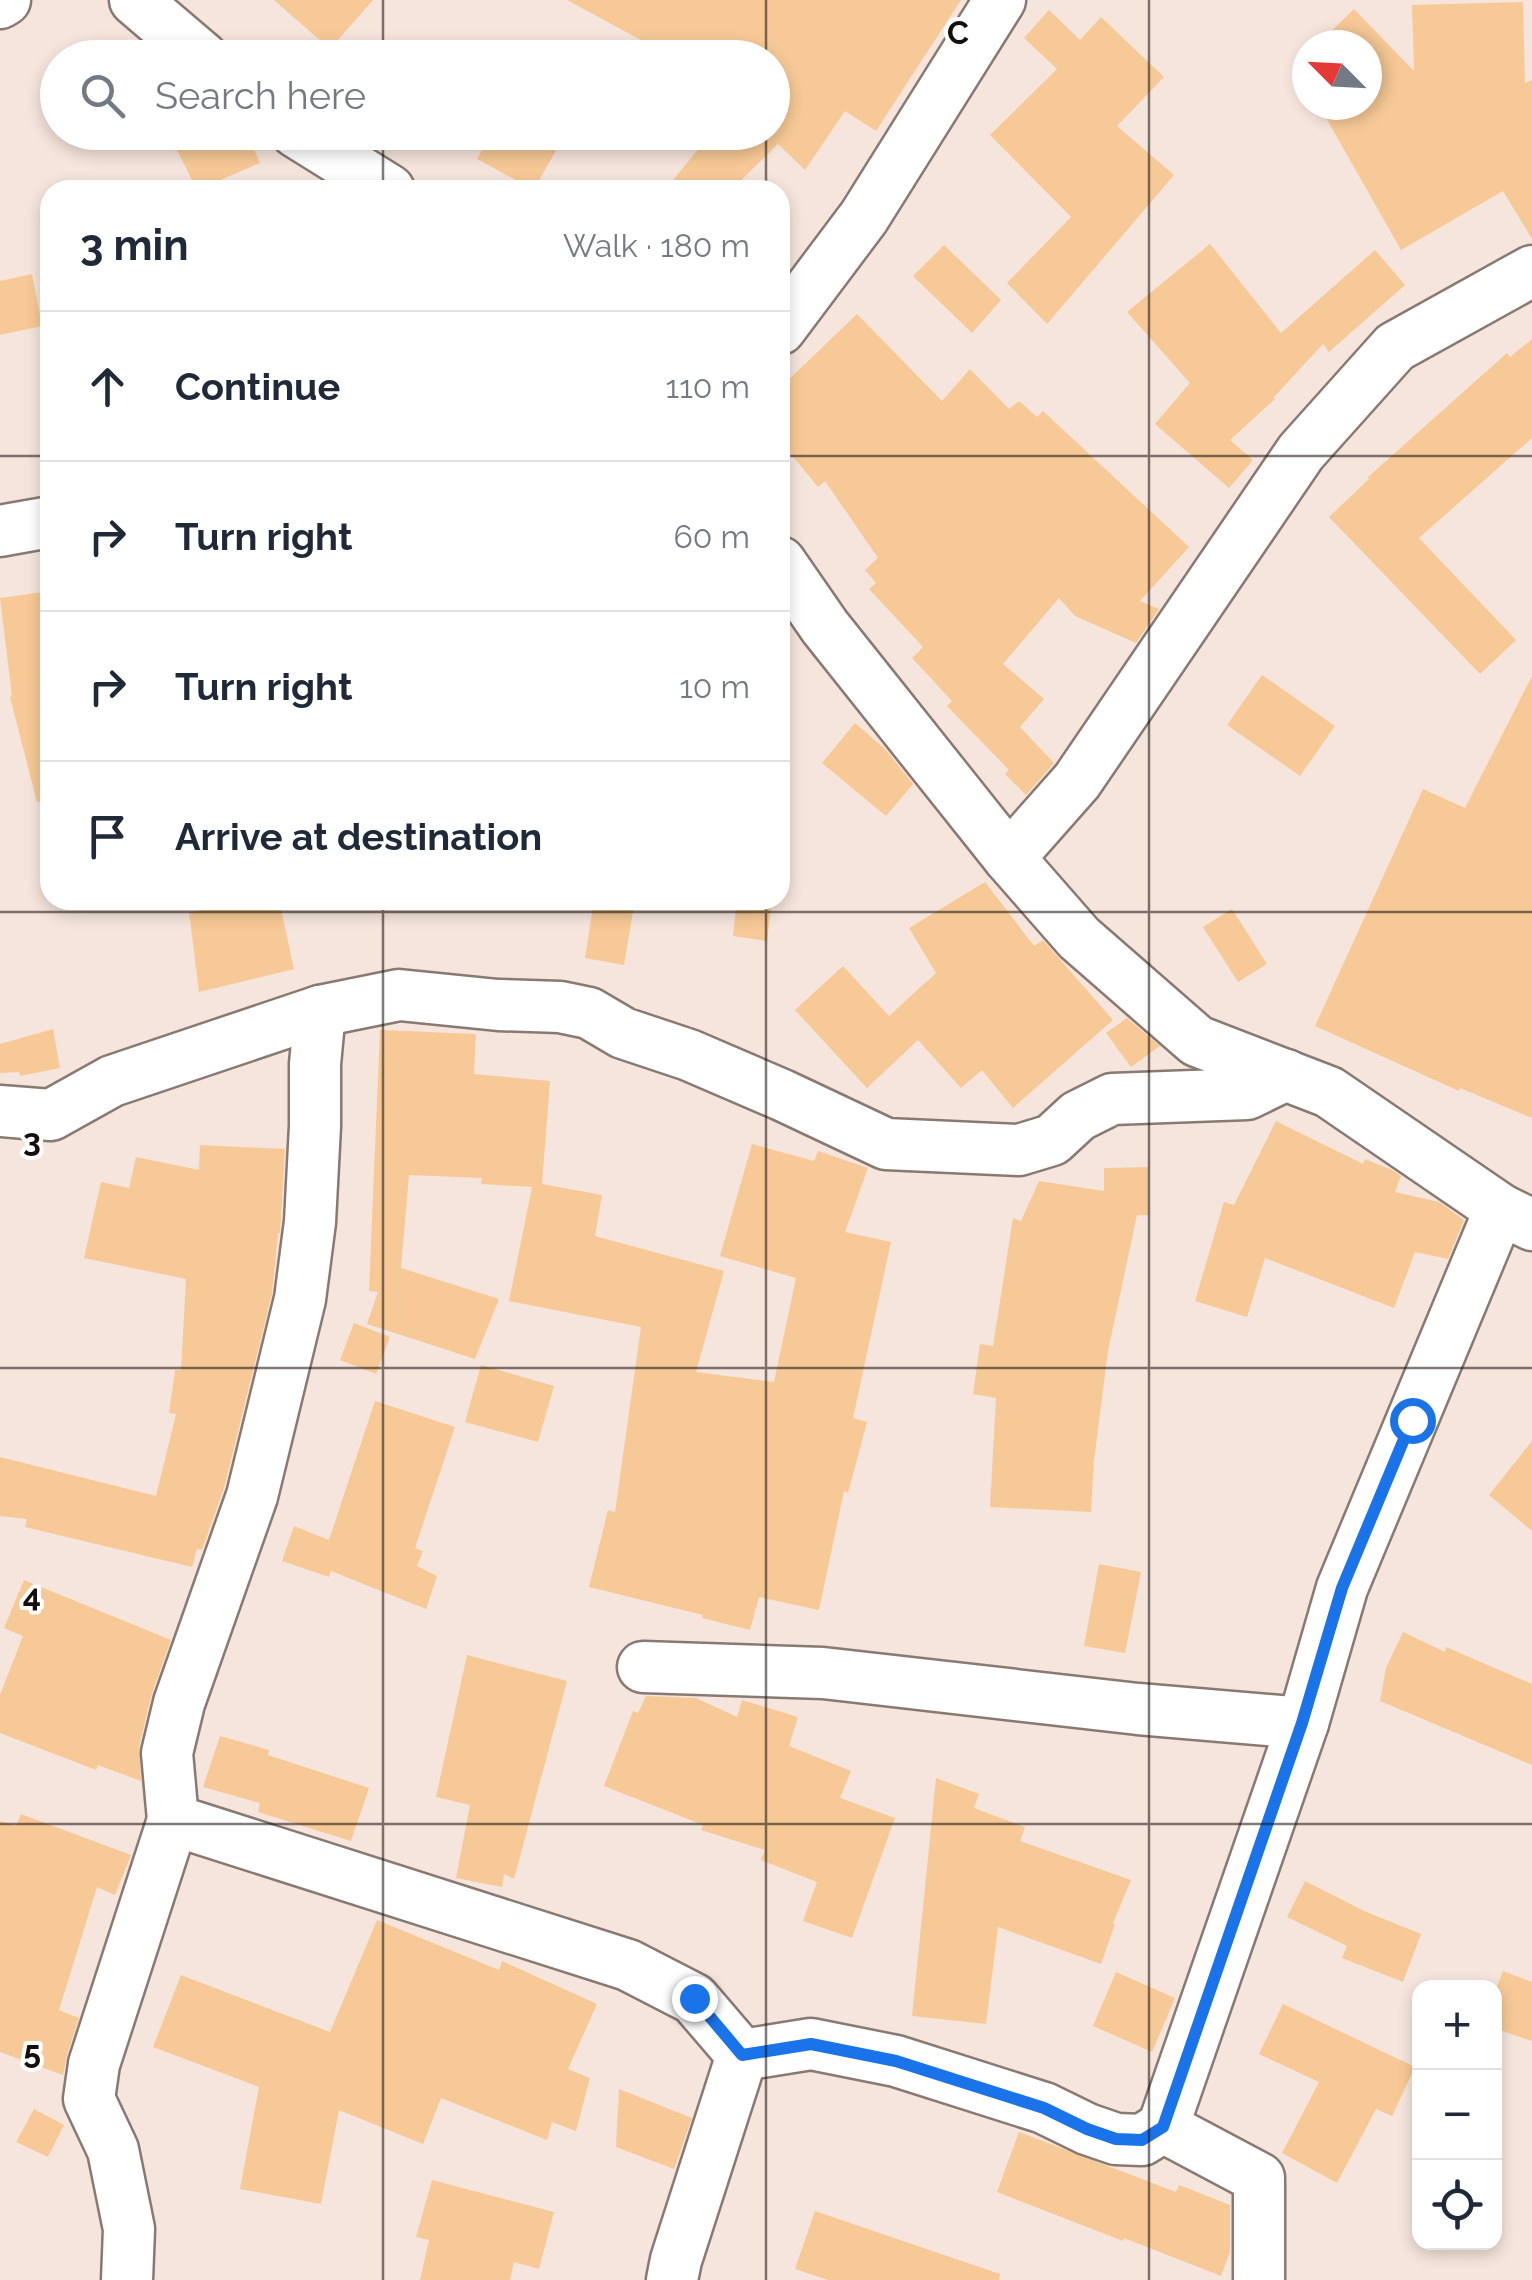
<!DOCTYPE html>
<html lang="en">
<head>
<meta charset="utf-8">
<style>
	:root { --surface:#fff; --page:#f6f6f7; --text:#1f2937; --muted:#747a83; --line:#e0e1e3 }
	body { margin:0; font-family:Raleway,sans-serif; background:var(--page); color:var(--text) }
	.controls { position:absolute; right:30px; bottom:30px; display:grid; overflow:hidden; border-radius:20px; box-shadow:0 5px 15px #0003 }
	.controls button { width:90px; height:90px; display:grid; place-items:center; padding:0; border:0; border-bottom:2px solid var(--line); background:var(--surface); color:var(--text); font:50px sans-serif }
	.compass { position:absolute; left:1292px; top:30px; width:90px; height:90px; border-radius:50%; background:var(--surface); box-shadow:0 5px 15px #0003; rotate:294deg }
	.stop { position:absolute; width:30px; height:30px; margin:-22px; border:8px solid #1a73e8; border-radius:50%; background:#fff }
	.stop.end { background:#1a73e8; border-color:#fff; box-shadow:0 2px 10px #0008 }
	.list { margin:0; padding:0; list-style:none }
	h2 { display:flex; justify-content:space-between; align-items:center; height:130px; margin:0; padding:0 40px; font-size:42px }
	h2 small { font-size:32px; font-weight:400; color:var(--muted) }
	.list li { display:grid; grid-template-columns:65px 1fr auto; gap:30px; align-items:center; box-sizing:border-box; height:150px; padding:0 40px; border-top:2px solid var(--line) }
	.list b { display:block; font-size:38px; white-space:nowrap }
	.list em { font-size:32px; font-style:normal; color:var(--muted) }
	.icon { flex:none; width:55px; height:55px; fill:none; stroke:currentColor; stroke-width:2; stroke-linecap:round; stroke-linejoin:round }
	.map { position:relative; flex:none; width:1532px; height:2280px; overflow:hidden }
	.search { position:absolute; background:var(--surface); box-shadow:0 5px 15px #0003; left:40px; top:40px; width:750px; height:110px; display:flex; align-items:center; gap:25px; box-sizing:border-box; padding:0 35px; border-radius:55px; color:var(--muted); font-size:38px }
	.panel { position:absolute; background:var(--surface); box-shadow:0 5px 15px #0003; left:40px; top:180px; width:750px; height:730px; border-radius:30px }
	.map>svg:first-child { display:block }
	.building { fill:#f7c996 }
	.lines { fill:none; stroke-linecap:round; stroke-linejoin:round }
	.street-casing { stroke:#887a72; stroke-width:55 }
	.street { stroke:#fff; stroke-width:50 }
	.route { stroke:#1a73e8; stroke-width:12 }
	.grid { fill:none; stroke:#150f0c; stroke-width:2.5; stroke-opacity:0.55 }
	.grid-label { font-size:32px; text-anchor:middle; font-weight:bold; fill:#150f0c; stroke:#fff; stroke-width:8; stroke-linejoin:round; paint-order:stroke }
</style>
</head>
<body>
<div class="map">
<svg width="1532" height="2280" viewBox="0 0 1532 2280">
	<rect width="100%" height="100%" fill="#f6e5dc"/>
	<g class="building">
		<polygon points="274,0 373,0 330,49"/>
		<polygon points="567,0 961,0 876,131 845,111 805,170 778,144 731,190 665,190 712,132 772,132 772,58 674,58"/>
		<polygon points="1523,2 1525,83 1532,80 1532,239 1503,191 1401,250 1325,116 1314,105 1367,105 1367,45 1317,45 1354,9 1414,71 1412,5"/>
		<polygon points="1049,10 1080,40 1101,17 1164,77 1117,126 1174,175 1047,324 1007,283 1071,217 990,135 1057,69 1024,38"/>
		<polygon points="168,132 246,132 260,163 197,190"/>
		<polygon points="492,132 566,132 534,190 477,159"/>
		<polygon points="1210,244 1281,333 1375,250 1405,285 1329,352 1323,344 1274,397 1275,399 1230,440 1253,460 1229,488 1155,424 1190,383 1127,312"/>
		<polygon points="944,245 1001,300 972,333 913,276"/>
		<polygon points="32,274 42,326 0,335 0,281"/>
		<polygon points="857,314 942,401 970,369 1009,409 1019,401 1037,417 1043,411 1189,547 1140,601 1159,609 1136,643 1075,616 1059,598 1003,664 1044,699 1020,727 1054,763 1026,795 1005,774 1009,770 947,706 952,701 912,658 923,647 869,589 876,583 865,570 878,558 825,481 818,487 780,441 780,388"/>
		<polygon points="1532,339 1532,438 1419,538 1516,640 1480,674 1329,517 1369,479 1368,477 1507,353 1510,357"/>
		<polygon points="50,591 50,800 37,802 10,697 12,696 0,598"/>
		<polygon points="1262,675 1335,726 1300,776 1227,725"/>
		<polygon points="1532,676 1532,1118 1460,1088 1459,1091 1315,1026 1423,789 1465,808"/>
		<polygon points="855,723 886,750 913,784 886,816 822,763"/>
		<polygon points="985,882 1034,946 1043,940 1113,1020 1013,1108 982,1070 961,1088 918,1040 867,1088 795,1010 843,966 889,1016 936,973 909,928"/>
		<polygon points="231,900 279,900 294,969 199,992 189,912 232,906"/>
		<polygon points="594,900 635,900 624,965 585,958"/>
		<polygon points="737,900 772,900 767,941 733,936"/>
		<polygon points="1232,909 1267,964 1238,982 1203,927"/>
		<polygon points="1127,1018 1160,1046 1131,1067 1106,1033"/>
		<polygon points="53,1029 60,1068 20,1076 19,1072 0,1073 0,1044"/>
		<polygon points="380,1030 476,1034 474,1074 550,1081 542,1184 602,1195 595,1236 724,1271 696,1372 774,1382 796,1278 720,1256 752,1144 814,1161 818,1151 868,1168 845,1232 891,1242 853,1418 867,1422 848,1493 844,1491 819,1610 759,1597 750,1630 702,1618 703,1615 589,1587 608,1510 615,1512 641,1327 509,1301 532,1187 481,1184 482,1178 409,1175 401,1268 499,1299 475,1359 367,1324 378,1292 369,1291"/>
		<polygon points="1276,1121 1363,1164 1365,1159 1392,1170 1401,1176 1395,1192 1439,1202 1464,1220 1448,1259 1415,1252 1394,1308 1265,1258 1247,1317 1195,1301 1224,1202 1234,1205"/>
		<polygon points="200,1145 285,1149 281,1219 280,1233 278,1233 272,1294 224,1488 202,1550 197,1549 192,1567 25,1527 27,1519 0,1516 0,1457 156,1496 176,1414 169,1413 175,1370 181,1370 186,1279 84,1258 101,1182 129,1188 136,1157 199,1170"/>
		<polygon points="1148,1167 1148,1215 1137,1215 1108,1351 1094,1461 1091,1512 990,1507 996,1398 973,1394 980,1344 993,1346 1013,1218 1021,1221 1039,1181 1104,1191 1104,1168"/>
		<polygon points="354,1323 390,1337 376,1374 340,1360"/>
		<polygon points="481,1365 554,1386 538,1442 465,1422"/>
		<polygon points="375,1401 455,1427 415,1548 423,1551 417,1566 437,1576 426,1609 331,1571 329,1577 282,1561 294,1526 329,1540"/>
		<polygon points="1532,1441 1532,1531 1489,1495"/>
		<polygon points="1099,1564 1141,1572 1125,1653 1084,1646"/>
		<polygon points="24,1580 171,1640 152,1693 139,1746 141,1781 98,1765 96,1770 0,1733 0,1695 23,1636 4,1628"/>
		<polygon points="1403,1632 1445,1652 1446,1647 1532,1684 1532,1765 1380,1701 1386,1668"/>
		<polygon points="467,1655 567,1681 514,1879 504,1874 502,1887 456,1878 470,1805 436,1797"/>
		<polygon points="646,1696 696,1698 737,1717 742,1700 798,1717 789,1746 851,1771 840,1798 895,1818 852,1938 803,1921 817,1882 761,1860 765,1850 701,1830 703,1825 604,1786 633,1711 638,1713"/>
		<polygon points="220,1736 269,1750 268,1755 369,1788 351,1841 258,1812 260,1803 203,1787"/>
		<polygon points="936,1778 979,1794 974,1808 1025,1827 1020,1841 1131,1880 1113,1923 1115,1924 1101,1964 998,1927 986,2024 912,2016"/>
		<polygon points="21,1814 131,1855 115,1895 97,1887 59,2010 79,2018 67,2055 63,2075 0,2052 0,1821 16,1826"/>
		<polygon points="1305,1881 1364,1911 1421,1934 1403,1982 1342,1958 1347,1946 1287,1917"/>
		<polygon points="377,1920 499,1970 502,1961 597,2004 568,2069 590,2078 576,2131 552,2122 547,2140 441,2098 423,2144 339,2110 321,2204 240,2189 259,2087 153,2047 181,1975 330,2032"/>
		<polygon points="1503,1971 1532,1982 1532,2041 1494,2028 1494,1994"/>
		<polygon points="1116,1972 1175,1998 1152,2052 1093,2026"/>
		<polygon points="1283,2004 1415,2067 1392,2116 1376,2109 1337,2183 1282,2153 1319,2082 1259,2054"/>
		<polygon points="619,2089 692,2118 674,2169 616,2147"/>
		<polygon points="34,2109 64,2125 48,2157 16,2142"/>
		<polygon points="1019,2132 1176,2192 1179,2185 1230,2205 1230,2252 1221,2276 1124,2238 1123,2241 997,2192"/>
		<polygon points="432,2180 554,2212 539,2269 514,2262 510,2280 420,2280 429,2240 416,2237"/>
		<polygon points="815,2211 1000,2274 999,2280 828,2280 795,2269"/>
	</g>
	<g class="lines">
		<g class="street-casing">
			<g id="street">
				<polyline points="135,0 203,58"/>
				<polyline points="0,3 5,0"/>
				<polyline points="296,132 389,190"/>
				<polyline points="780,329 864,217 1000,0"/>
				<polyline points="0,531 50,522"/>
				<polyline points="780,562 825,627 1009,858 1079,938 1197,1041 1329,1092 1500,1209 1532,1225"/>
				<polyline points="1009,858 1077,781 1301,452 1395,347 1532,271"/>
				<polyline points="320,1011 315,1064 315,1126 310,1222 300,1299 252,1496 179,1703 167,1753 173,1820 628,1965 694,1999 742,2055"/>
				<polyline points="0,1111 51,1115 112,1081 320,1011 399,995 498,1005 560,1007 589,1013 623,1033 689,1055 782,1095 886,1144 1019,1150 1052,1140 1078,1116 1112,1099 1247,1094 1286,1075"/>
				<polyline points="643,1667 823,1673 1138,1709 1303,1723"/>
				<polyline points="1163,2127 1259,2178 1259,2280"/>
				<polyline points="127,2280 129,2229 113,2150 89,2099 94,2064 173,1820"/>
				<polyline points="672,2280 676,2260 742,2055 811,2044 896,2061 1044,2108 1087,2129 1116,2139 1142,2140 1163,2127 1303,1723 1342,1588 1500,1209"/>
			</g>
		</g>
		<use href="#street" class="street"/>
	</g>
	<g class="lines">
		<polyline class="route" points="694,1998 742,2055 811,2044 896,2061 1044,2108 1087,2129 1116,2139 1142,2140 1163,2127 1302,1723 1342,1588 1412,1420"/>
	</g>
	<path class="grid" d="M383,0V58M766,0V58M1149,0V2280M383,132V190M766,132V190M0,456H50M780,456H1532M383,900V2280M766,900V2280M0,912H1532M0,1368H1532M0,1824H1532"/>
	<g class="grid-label">
		<text x="958" y="44">C</text>
		<text x="32" y="1151">3</text>
		<text x="32" y="1607">4</text>
		<text x="32" y="2063">5</text>
	</g>
</svg>
<div class="controls">
<button>+</button>
<button>−</button>
<button><svg class="icon" aria-label="locate" viewBox="0 0 24 24"><circle cx="12" cy="12" r="6"/><path d="M12 2v4M12 18v4M2 12h4M18 12h4"/></svg></button>
</div>
<svg class="compass" viewBox="-18 -18 36 36"><path d="M0-13l5 13h-10z" fill="#e53935"/><path d="M0 13l5-13h-10z" fill="#747a83"/></svg>
<div class="stop" style="left:1412px;top:1420px"></div>
<div class="stop end" style="left:694px;top:1998px"></div>
<div class="search"><svg class="icon" aria-label="search" viewBox="0 0 24 24"><circle cx="10" cy="10" r="6"/><path d="M15 15l6 6"/></svg>Search here</div>
<section class="panel">
<h2>3 min<small>Walk · 180 m</small></h2>
<ul class="list">
<li><svg class="icon" aria-label="ahead" viewBox="0 0 24 24"><path d="M12 20V5M6 11l6-6 6 6"/></svg><div><b>Continue</b></div><em>110 m</em></li>
<li><svg class="icon" aria-label="right" viewBox="0 0 24 24"><path d="M7 20v-9h11M14 6l5 5-5 5"/></svg><div><b>Turn right</b></div><em>60 m</em></li>
<li><svg class="icon" aria-label="right" viewBox="0 0 24 24"><path d="M7 20v-9h11M14 6l5 5-5 5"/></svg><div><b>Turn right</b></div><em>10 m</em></li>
<li><svg class="icon" aria-label="arrive" viewBox="0 0 24 24"><path d="M6 21V4h12l-3 4 3 4H6"/></svg><div><b>Arrive at destination</b></div></li>
</ul>
</section>
</div>
</body>
</html>
